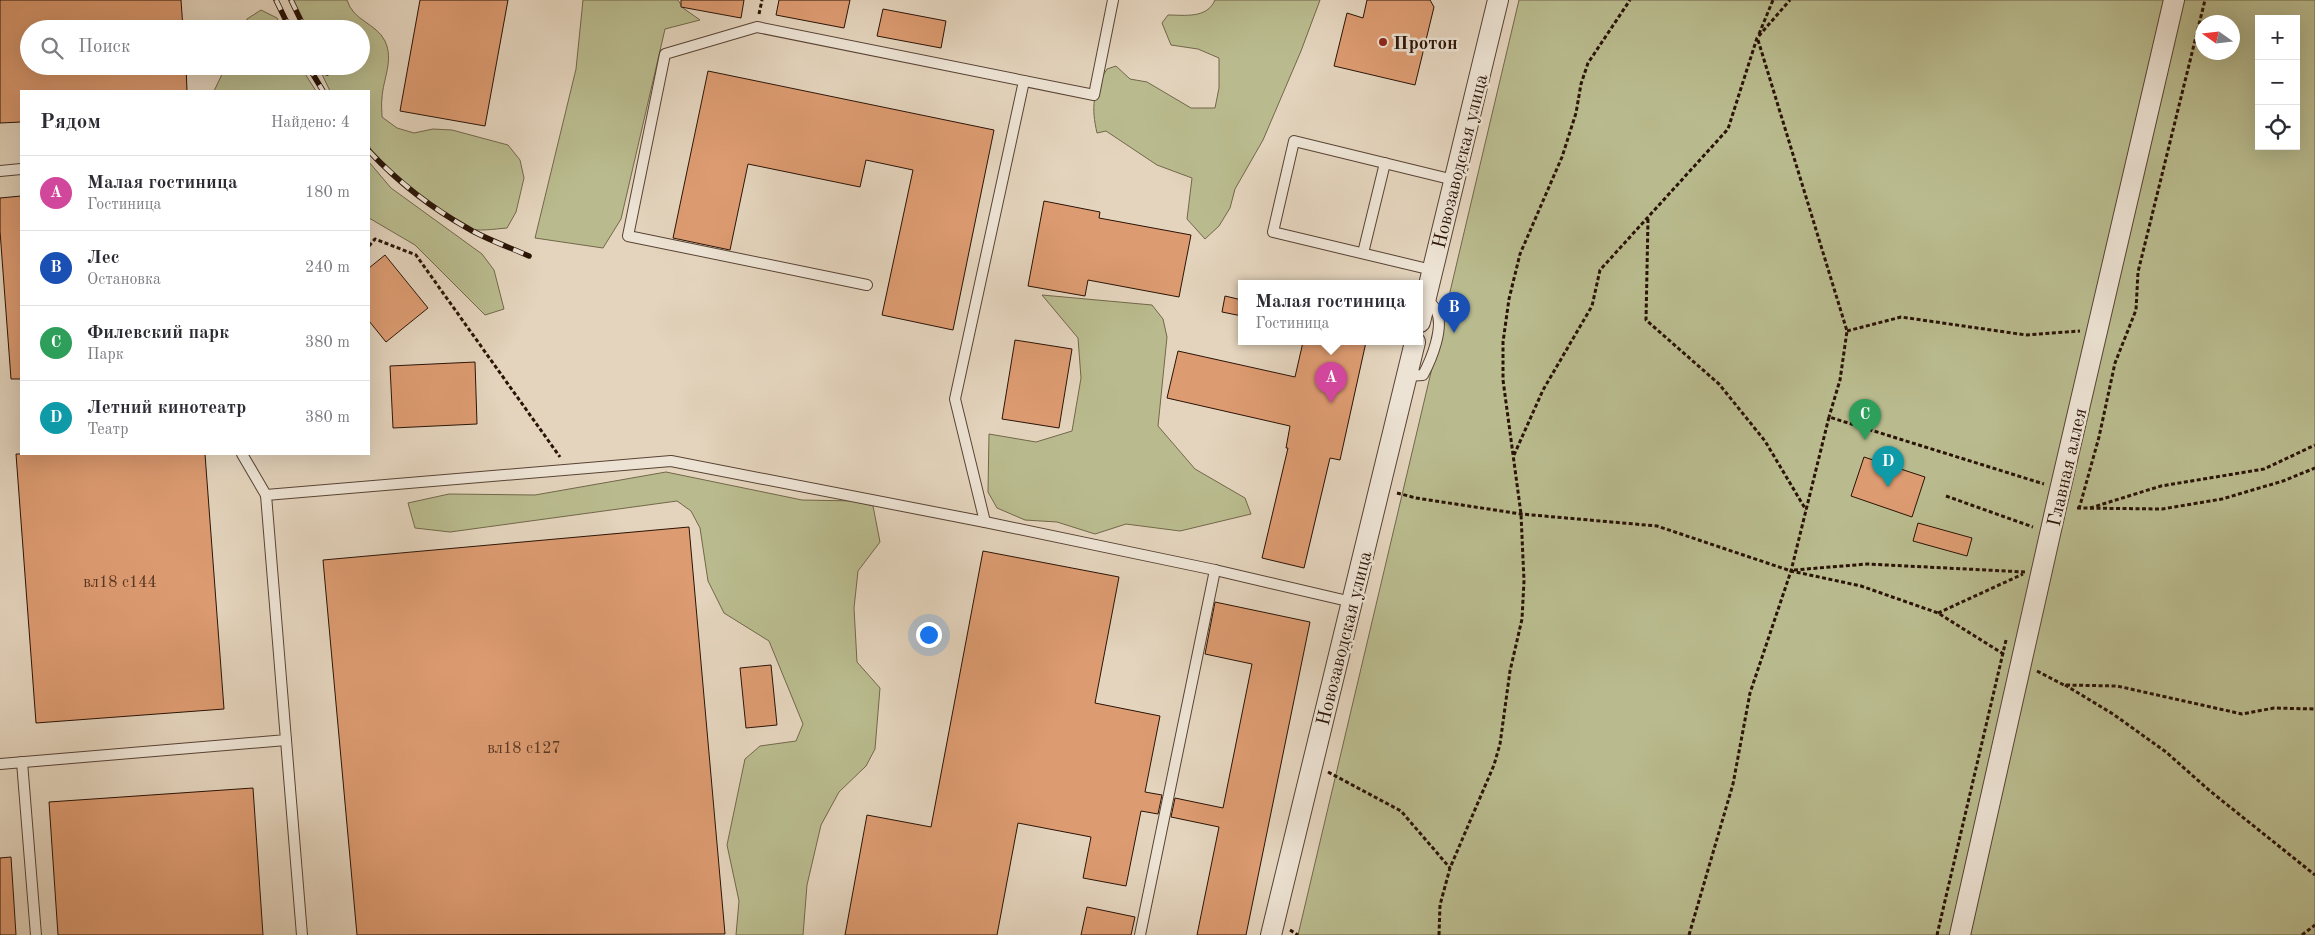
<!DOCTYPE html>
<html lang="ru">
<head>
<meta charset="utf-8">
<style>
	:root { --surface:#fff; --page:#f2f2f3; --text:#2b2b33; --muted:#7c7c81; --line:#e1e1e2; --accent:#8f2418 }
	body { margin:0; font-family:"Old Standard TT",serif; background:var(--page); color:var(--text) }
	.controls { position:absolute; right:15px; top:15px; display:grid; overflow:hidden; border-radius:0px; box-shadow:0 5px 20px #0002 }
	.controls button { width:45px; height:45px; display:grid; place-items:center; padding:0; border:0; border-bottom:1px solid var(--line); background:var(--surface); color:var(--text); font:25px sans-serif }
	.compass { position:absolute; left:2195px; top:15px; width:45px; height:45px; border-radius:50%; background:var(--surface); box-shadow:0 5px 20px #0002; rotate:284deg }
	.you { position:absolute; left:928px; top:634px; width:18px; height:18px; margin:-12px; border:4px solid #fff; border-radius:50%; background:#1a73e8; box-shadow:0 0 0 8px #1a73e833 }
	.badge { display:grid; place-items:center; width:32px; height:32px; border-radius:50%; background:var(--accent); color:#fff; font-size:16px; font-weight:700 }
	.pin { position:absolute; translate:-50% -41px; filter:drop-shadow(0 1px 2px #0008) }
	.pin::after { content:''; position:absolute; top:26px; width:18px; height:15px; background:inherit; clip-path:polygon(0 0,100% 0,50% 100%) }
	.popup { position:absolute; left:1238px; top:280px; width:185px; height:65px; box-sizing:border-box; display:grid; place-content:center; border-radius:0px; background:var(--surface); filter:drop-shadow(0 1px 4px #0005); font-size:16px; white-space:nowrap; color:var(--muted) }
	.popup b { font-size:19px; color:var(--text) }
	.popup::after { content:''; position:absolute; left:50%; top:100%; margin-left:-10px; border:10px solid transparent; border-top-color:var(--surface) }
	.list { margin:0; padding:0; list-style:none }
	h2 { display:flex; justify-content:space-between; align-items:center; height:65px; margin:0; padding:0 20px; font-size:21px }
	h2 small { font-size:16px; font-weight:400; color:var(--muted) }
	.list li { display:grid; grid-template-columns:32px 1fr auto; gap:15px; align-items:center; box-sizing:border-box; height:75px; padding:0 20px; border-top:1px solid var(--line) }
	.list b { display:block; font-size:19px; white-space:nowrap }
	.list p { margin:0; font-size:16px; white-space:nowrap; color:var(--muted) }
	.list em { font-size:16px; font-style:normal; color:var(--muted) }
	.icon { flex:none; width:28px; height:28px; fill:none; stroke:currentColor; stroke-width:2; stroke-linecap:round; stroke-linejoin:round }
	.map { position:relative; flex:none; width:2315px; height:935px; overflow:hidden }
	.search { position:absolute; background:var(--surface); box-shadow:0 5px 20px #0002; left:20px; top:20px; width:350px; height:55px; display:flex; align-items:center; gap:12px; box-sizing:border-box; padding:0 18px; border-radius:28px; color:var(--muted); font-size:19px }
	.panel { position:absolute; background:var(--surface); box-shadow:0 5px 20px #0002; left:20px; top:90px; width:350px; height:365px; border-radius:0px }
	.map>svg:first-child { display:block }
	.green { fill:#b9bb8e; stroke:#72674a; fill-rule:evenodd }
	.building { fill:#dd9b71; stroke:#2a1306 }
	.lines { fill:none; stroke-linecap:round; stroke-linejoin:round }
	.lane-casing { stroke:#584334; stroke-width:12 }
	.street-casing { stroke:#584334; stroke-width:22 }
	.path { stroke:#2a1306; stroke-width:3; stroke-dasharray:4 2.5; stroke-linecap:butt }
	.lane { stroke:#ede3d4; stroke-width:10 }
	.street { stroke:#ede3d4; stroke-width:20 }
	.rail-casing { stroke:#2a1306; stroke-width:5.5 }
	.rail { stroke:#ede3d4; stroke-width:4; stroke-dasharray:11; stroke-linecap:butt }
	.poi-dot { fill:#8f2418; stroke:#ede3d4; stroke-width:2 }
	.labels { text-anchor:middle; stroke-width:5; stroke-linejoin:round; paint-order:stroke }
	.number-label { font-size:16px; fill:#573521 }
	.poi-label { font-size:19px; font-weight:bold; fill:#2a1306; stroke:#ede3d4; text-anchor:start }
	.street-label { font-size:19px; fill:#2a1306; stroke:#ede3d4 }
</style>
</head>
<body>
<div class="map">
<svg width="2315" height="935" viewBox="0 0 2315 935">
	<rect width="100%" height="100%" fill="#e4d4bd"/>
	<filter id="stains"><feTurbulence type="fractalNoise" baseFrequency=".004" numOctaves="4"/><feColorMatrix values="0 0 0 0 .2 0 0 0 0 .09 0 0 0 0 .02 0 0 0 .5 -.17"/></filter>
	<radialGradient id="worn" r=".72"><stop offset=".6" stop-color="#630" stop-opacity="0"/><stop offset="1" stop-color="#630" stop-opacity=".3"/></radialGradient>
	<g class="green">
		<path d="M291,0H347C353,21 376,23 385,41C394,60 383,79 382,98C381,104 382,111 382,117L397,128L414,133L433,129L452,130L508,145L520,160L524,178L516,212L507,228C494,229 478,232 465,228C446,221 374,164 369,145C366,135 369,104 369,91H330L318,66H361V29H302Z"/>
		<polygon points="583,0 678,0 683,8 700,20 665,29 621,219 603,248 535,238 576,69"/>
		<path d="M1215,0H1320L1301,51L1263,140L1235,189L1230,208L1219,226L1205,239L1187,219L1192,178L1157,165L1106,131L1097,133C1091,107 1093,92 1107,69L1116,66L1130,79L1147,82L1191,108H1215L1219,88V58L1198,49L1171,45L1162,23L1168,15C1184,15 1207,19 1215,0Z"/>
		<path d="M1519,0H2315V935H1298ZM2259,19H2296V146H2259ZM2202,22H2232V52H2202Z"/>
		<polygon points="261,10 277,18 282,29 243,29 247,19"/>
		<polygon points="226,66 300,66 316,91 214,91"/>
		<polygon points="369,162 391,188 482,254 494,270 504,309 485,315 415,245 369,218"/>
		<polygon points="1042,295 1152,305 1163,319 1167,337 1158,426 1195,469 1245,498 1251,514 1180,531 1126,524 1095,534 1057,522 1025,520 997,508 988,492 989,434 1036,442 1072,431 1081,378 1078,338"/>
		<polygon points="666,472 802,500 856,501 873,506 880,542 858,571 854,608 857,662 880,688 875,749 866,766 839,792 821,825 807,885 803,935 736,935 739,901 727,845 745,759 760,746 796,741 803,724 769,641 724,613 708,581 700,528 691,511 677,501 450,532 415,528 408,503 449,494 535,495"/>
	</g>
	<g class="building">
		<polygon points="0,0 181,0 183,29 29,29 29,66 186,66 187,91 21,91 21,122 0,123"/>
		<polygon points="420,0 508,0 485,126 400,111"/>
		<polygon points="681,0 744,0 741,18 681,7"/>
		<polygon points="779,0 850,0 844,28 776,15"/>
		<polygon points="1367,0 1430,0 1434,7 1415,85 1334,66 1347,13 1363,18"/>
		<polygon points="883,9 946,21 941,48 877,36"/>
		<polygon points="708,71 994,130 953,330 882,315 913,170 866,160 860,187 748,164 730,250 673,238"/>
		<polygon points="21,196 21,379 11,379 0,231 0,198"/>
		<polygon points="1044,201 1100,212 1099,218 1191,235 1179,297 1088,280 1085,296 1028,286"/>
		<polygon points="385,255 428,308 386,342 369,321 369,268"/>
		<polygon points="1225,296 1242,300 1242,316 1222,312"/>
		<polygon points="1015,340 1072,349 1059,428 1002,419"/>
		<polygon points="1303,342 1366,342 1340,460 1330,458 1304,568 1262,558 1288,448 1286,448 1290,426 1167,398 1178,351 1295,377"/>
		<polygon points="475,362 477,424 393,428 390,366"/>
		<polygon points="16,454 205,454 224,709 36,723"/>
		<polygon points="1864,457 1925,477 1912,517 1851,496"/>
		<polygon points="1918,523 1972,538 1967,556 1913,541"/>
		<polygon points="689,527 725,934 357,935 323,560"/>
		<polygon points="983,551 1119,577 1095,703 1160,716 1145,792 1162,795 1158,814 1141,811 1126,886 1083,878 1091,837 1018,823 997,935 845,935 867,815 931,827"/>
		<polygon points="1215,602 1310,622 1246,935 1197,935 1219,827 1171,817 1175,798 1223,808 1252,664 1205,654"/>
		<polygon points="771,665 777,725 746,728 740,668"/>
		<polygon points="253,788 263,935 58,935 49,802"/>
		<polygon points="11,857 16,935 0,935 0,858"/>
		<polygon points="1087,907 1135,917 1131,935 1081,935"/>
	</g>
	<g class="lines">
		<g class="lane-casing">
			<g id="lane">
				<polyline points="0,171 21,169"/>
				<polyline points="1363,253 1385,163"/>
				<polyline points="1432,270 1273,232 1294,141 1454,180"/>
				<polyline points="867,285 628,236 665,54 757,27 1094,95 1113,0"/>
				<path d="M1407,376L1423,375C1431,360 1445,327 1436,310C1434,306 1429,302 1426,298"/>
				<polyline points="242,454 266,495"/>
				<polyline points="985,522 955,399 1024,81"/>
				<polyline points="286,740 302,935"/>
				<polyline points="22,762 36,935"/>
				<polyline points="0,764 286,740 266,495 671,461 985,522 1215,570 1352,602"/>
				<polyline points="1140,935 1215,570"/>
			</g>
		</g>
		<g class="street-casing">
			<g id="street">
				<polyline points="1420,322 1498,0"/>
				<polyline points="1271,935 1415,342"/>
				<polyline points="1960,935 2057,503 2174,0"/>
			</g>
		</g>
		<g class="path">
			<polyline points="759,14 762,0"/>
			<polyline points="1759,34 1773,0"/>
			<polyline points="1758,40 1847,331 1840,380 1829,417"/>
			<polyline points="1648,219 1646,320 1719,384 1765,441 1806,510"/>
			<polyline points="369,246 375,239 416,255 560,457"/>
			<polyline points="1847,331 1901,317 2026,335 2080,331"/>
			<polyline points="1514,455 1543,390 1592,306 1600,270 1728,129 1757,38 1790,0"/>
			<polyline points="1397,493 1416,498 1521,514 1657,526 1791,571 1861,586 1938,613 2005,655"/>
			<polyline points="1946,496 2033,527"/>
			<polyline points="2077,508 2162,509 2222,499 2283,481 2315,468"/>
			<polyline points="2090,508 2161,486 2264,469 2315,445"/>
			<polyline points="2079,509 2099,437 2115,363 2136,310 2138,272 2205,0"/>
			<polyline points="1794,570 1867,564 2025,572"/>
			<polyline points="1938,613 2023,574"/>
			<polyline points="2037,671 2064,685 2117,686 2242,714 2274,708 2315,709"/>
			<polyline points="2065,685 2113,714 2166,752 2210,791 2315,875"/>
			<polyline points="1328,772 1401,811 1450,868"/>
			<polyline points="1290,930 1298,935"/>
			<polyline points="1439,935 1440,905 1450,868 1494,765 1500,744 1510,671 1522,619 1524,581 1521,514 1503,380 1503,342 1509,299 1520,254 1562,157 1576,113 1581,84 1588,63 1630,0"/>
			<polyline points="1689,935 1733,784 1750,693 1791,571 1829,417 2044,484"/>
			<polyline points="1937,935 2006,640"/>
			<polyline points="2302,935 2315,925"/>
		</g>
		<use href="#lane" class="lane"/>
		<use href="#street" class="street"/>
		<g class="rail-casing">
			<g id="rail">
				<polyline points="276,0 290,29"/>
				<polyline points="291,0 305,29"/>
				<polyline points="308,66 323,91"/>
				<polyline points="324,66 327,73"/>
				<path d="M369,151C397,181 433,209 469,229C488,240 509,247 529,256"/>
			</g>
		</g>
		<use href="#rail" class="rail"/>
	</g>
	<circle class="poi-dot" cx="1383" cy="42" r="5"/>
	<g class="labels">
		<g class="number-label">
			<text x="120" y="587">вл18 с144</text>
			<text x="524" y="753">вл18 с127</text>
		</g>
		<g class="poi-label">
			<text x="1393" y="49">Протон</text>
		</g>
		<g class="street-label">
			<text transform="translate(1459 161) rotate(-76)" y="7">Новозаводская улица</text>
			<text transform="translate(2066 467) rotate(-77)" y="7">Главная аллея</text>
			<text transform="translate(1343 638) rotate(-76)" y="7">Новозаводская улица</text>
		</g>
	</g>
	<rect width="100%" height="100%" filter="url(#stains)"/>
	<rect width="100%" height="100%" fill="url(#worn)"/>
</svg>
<div class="controls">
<button>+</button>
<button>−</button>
<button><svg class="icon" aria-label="locate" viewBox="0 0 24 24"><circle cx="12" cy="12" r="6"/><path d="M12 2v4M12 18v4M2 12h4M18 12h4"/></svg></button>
</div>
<svg class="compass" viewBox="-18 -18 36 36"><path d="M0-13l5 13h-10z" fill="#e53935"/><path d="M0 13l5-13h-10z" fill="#7c7c81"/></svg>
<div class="you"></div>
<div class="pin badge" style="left:1331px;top:403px;background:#d1479c">A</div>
<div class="popup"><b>Малая гостиница</b>Гостиница</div>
<div class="pin badge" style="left:1454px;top:333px;background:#1a4fb4">B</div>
<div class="pin badge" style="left:1865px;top:440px;background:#2e9e5b">C</div>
<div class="pin badge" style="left:1888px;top:487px;background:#0f9aa8">D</div>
<div class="search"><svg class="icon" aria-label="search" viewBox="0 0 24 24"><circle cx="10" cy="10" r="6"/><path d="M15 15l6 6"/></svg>Поиск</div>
<section class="panel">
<h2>Рядом<small>Найдено: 4</small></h2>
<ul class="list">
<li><span class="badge" style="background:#d1479c">A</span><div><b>Малая гостиница</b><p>Гостиница</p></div><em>180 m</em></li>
<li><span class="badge" style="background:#1a4fb4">B</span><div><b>Лес</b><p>Остановка</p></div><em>240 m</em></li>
<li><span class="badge" style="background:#2e9e5b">C</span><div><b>Филевский парк</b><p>Парк</p></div><em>380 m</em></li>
<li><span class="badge" style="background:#0f9aa8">D</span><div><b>Летний кинотеатр</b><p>Театр</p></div><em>380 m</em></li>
</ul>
</section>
</div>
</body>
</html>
